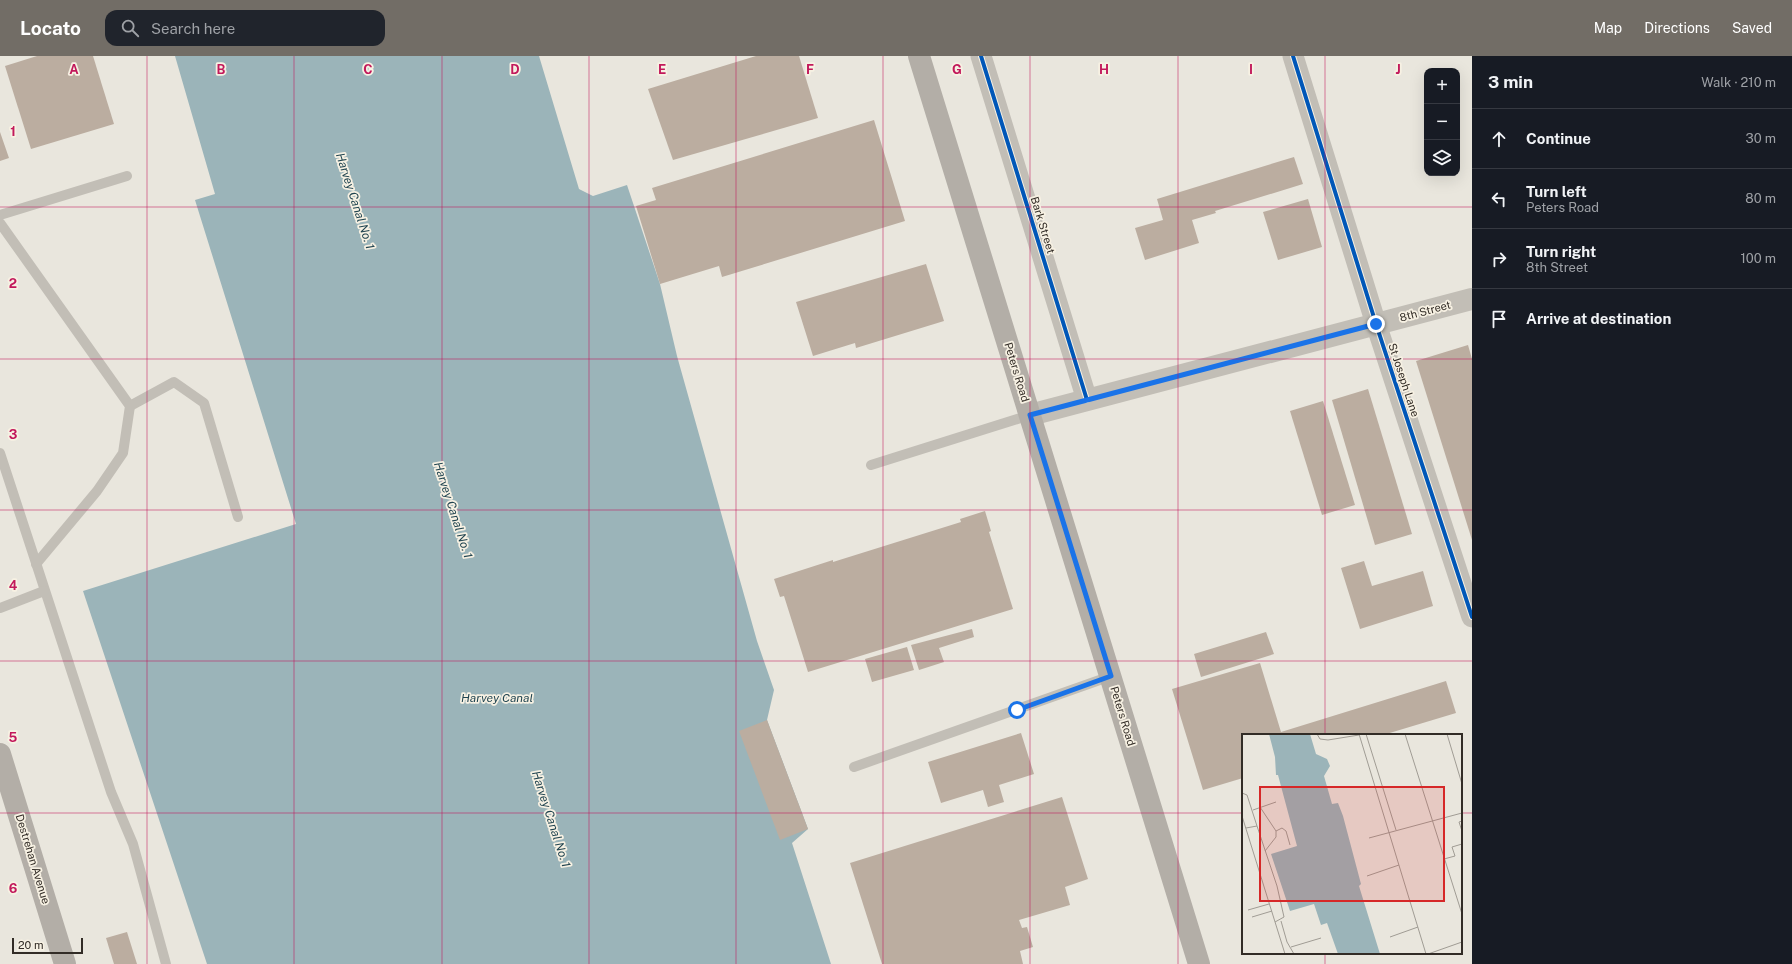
<!DOCTYPE html>
<html lang="en">
<head>
<meta charset="utf-8">
<style>
	:root { --surface:#171b24; --page:#20242c; --text:#f1f3f6; --muted:#9ea1a6; --line:#363941; --accent:#726d66 }
	body { margin:0; font-family:"Public Sans",sans-serif; background:var(--page); color:var(--text) }
	.controls { position:absolute; right:12px; top:12px; display:grid; overflow:hidden; border-radius:8px; box-shadow:0 4px 16px #0002 }
	.controls button { width:36px; height:36px; display:grid; place-items:center; padding:0; border:0; border-bottom:1px solid var(--line); background:var(--surface); color:var(--text); font:20px sans-serif }
	.scale { position:absolute; left:12px; bottom:10px; width:71px; box-sizing:border-box; padding-left:4px; border:2px solid #322c26; border-top:0; font-size:11px; line-height:14px; white-space:nowrap; color:#322c26; -webkit-text-stroke:3px #f7f1e3; paint-order:stroke }
	.stop { position:absolute; width:12px; height:12px; margin:-9px; border:3px solid #1a73e8; border-radius:50%; background:#fff }
	.stop.end { background:#1a73e8; border-color:#fff; box-shadow:0 1px 4px #0008 }
	.list { margin:0; padding:0; list-style:none }
	h2 { display:flex; justify-content:space-between; align-items:center; height:52px; margin:0; padding:0 16px; font-size:17px }
	h2 small { font-size:13px; font-weight:400; color:var(--muted) }
	.list li { display:grid; grid-template-columns:26px 1fr auto; gap:12px; align-items:center; box-sizing:border-box; height:60px; padding:0 16px; border-top:1px solid var(--line) }
	.list b { display:block; font-size:15px; white-space:nowrap }
	.list p { margin:0; font-size:13px; white-space:nowrap; color:var(--muted) }
	.list em { font-size:13px; font-style:normal; color:var(--muted) }
	.icon { flex:none; width:22px; height:22px; fill:none; stroke:currentColor; stroke-width:2; stroke-linecap:round; stroke-linejoin:round }
	.map { position:relative; flex:none; width:1472px; height:908px; overflow:hidden }
	header { display:flex; align-items:center; gap:24px; box-sizing:border-box; height:56px; padding:0 20px; background:var(--accent); color:#fff }
	header strong { font-size:19px }
	nav { display:flex; gap:22px; margin-inline-start:auto; font-size:14px }
	.search { width:280px; height:36px; background:var(--page); display:flex; align-items:center; gap:10px; box-sizing:border-box; padding:0 14px; border-radius:12px; color:var(--muted); font-size:15px }
	main { display:flex }
	aside { flex:1; background:var(--surface) }
	.map>svg:first-child { display:block }
	.water { fill:#9bb4b9 }
	.building { fill:#bbada0 }
	.lines { fill:none; stroke-linecap:round; stroke-linejoin:round }
	.service { stroke:#c2beb6; stroke-width:10 }
	.minor { stroke:#c2beb6; stroke-width:21 }
	.tertiary { stroke:#c2beb6; stroke-width:22 }
	.secondary { stroke:#b3aea7; stroke-width:22 }
	.cycleway-casing { stroke:#f7f1e3; stroke-width:6 }
	.cycleway { stroke:#0057b8; stroke-width:4 }
	.route { stroke:#1a73e8; stroke-width:5 }
	.grid { fill:none; stroke:#c2185b; stroke-width:1; stroke-opacity:0.55 }
	.labels { text-anchor:middle; stroke-width:3.5; stroke-linejoin:round; paint-order:stroke }
	.street-label { font-size:11px; fill:#322c26; stroke:#f7f1e3 }
	.water-label { font-size:12px; font-style:italic; fill:#1f434f; stroke:#f7f1e3 }
	.inset-road { fill:none; stroke:#a09c94; stroke-width:1 }
	.view { fill:#d62828; fill-opacity:0.15; stroke:#d62828; stroke-width:2 }
	.inset-edge { fill:none; stroke:#322c26; stroke-width:2 }
	.grid-label { font-size:13px; text-anchor:middle; font-weight:bold; fill:#c2185b; stroke:#f7f1e3; stroke-width:3.5; stroke-linejoin:round; paint-order:stroke }
</style>
</head>
<body>
<header>
<strong>Locato</strong>
<div class="search"><svg class="icon" aria-label="search" viewBox="0 0 24 24"><circle cx="10" cy="10" r="6"/><path d="M15 15l6 6"/></svg>Search here</div>
<nav><a>Map</a><a>Directions</a><a>Saved</a></nav>
</header>
<main>
<div class="map">
<svg width="1472" height="908" viewBox="0 0 1472 908">
	<rect width="100%" height="100%" fill="#e9e6dd"/>
	<polygon class="water" points="175,0 539,0 579,133 593,140 627,129 660,228 677,300 757,585 774,634 767,664 808,773 792,787 831,908 207,908 83,535 296,468 195,144 215,138"/>
	<g class="building">
		<polygon points="37,0 93,0 114,68 31,93 5,10"/>
		<polygon points="756,0 799,0 818,62 673,104 648,33"/>
		<polygon points="874,64 905,165 722,221 719,210 660,228 636,150 656,144 652,132"/>
		<polygon points="0,76 9,102 0,105"/>
		<polygon points="1294,101 1303,128 1215,155 1216,157 1192,164 1199,187 1145,204 1135,172 1163,164 1157,143"/>
		<polygon points="1308,143 1322,191 1278,204 1263,156"/>
		<polygon points="926,208 944,265 856,292 855,287 813,300 796,246"/>
		<polygon points="1468,289 1472,303 1472,484 1416,305"/>
		<polygon points="1368,333 1412,478 1375,489 1332,344"/>
		<polygon points="1323,345 1355,449 1322,459 1290,355"/>
		<polygon points="985,455 991,475 989,476 1013,553 808,616 784,540 780,541 774,523 833,504 833,506 961,466 960,463"/>
		<polygon points="1364,505 1372,530 1423,515 1433,550 1360,573 1341,512"/>
		<polygon points="972,573 974,581 939,592 944,606 919,614 911,589"/>
		<polygon points="1266,576 1274,598 1201,621 1194,598"/>
		<polygon points="907,591 914,614 872,626 865,603"/>
		<polygon points="1260,607 1281,676 1446,625 1456,657 1383,679 1243,679 1243,722 1203,734 1172,633"/>
		<polygon points="767,664 808,773 780,784 739,675"/>
		<polygon points="1021,677 1034,718 999,729 1004,746 988,751 983,734 941,747 928,706"/>
		<polygon points="1062,741 1088,823 1065,831 1070,849 1019,864 1022,872 1027,871 1033,891 1020,895 1023,908 882,908 850,807"/>
		<polygon points="127,876 137,908 114,908 106,882"/>
	</g>
	<g class="lines">
		<g class="service">
			<polyline points="0,159 127,120"/>
			<polyline points="0,167 130,350 123,397 97,435 36,508"/>
			<polyline points="130,350 174,326 204,347 238,461"/>
			<polyline points="0,397 111,736 133,788 166,908"/>
			<polyline points="871,409 1030,359"/>
			<polyline points="0,552 44,535"/>
			<polyline points="854,711 1111,620"/>
		</g>
		<g class="minor">
			<polyline points="981,0 1087,344"/>
			<polyline points="1293,0 1376,268 1472,561"/>
		</g>
		<polyline class="tertiary" points="1030,359 1472,243"/>
		<g class="secondary">
			<polyline points="919,0 1199,908"/>
			<polyline points="0,698 65,908"/>
		</g>
		<g class="cycleway-casing">
			<g id="cycleway">
				<polyline points="981,0 1087,344"/>
				<polyline points="1293,0 1376,268 1472,561"/>
			</g>
		</g>
		<use href="#cycleway" class="cycleway"/>
	</g>
	<g class="lines">
		<polyline class="route" points="1017,654 1111,620 1030,359 1376,268"/>
	</g>
	<path class="grid" d="M147,0V908M294,0V908M442,0V908M589,0V908M736,0V908M883,0V908M1030,0V908M1178,0V908M1325,0V679M0,151H1472M0,303H1472M0,454H1472M0,605H1472M0,757H1243M1461,757H1472M1325,897V908"/>
	<g class="labels">
		<g class="street-label">
			<text transform="translate(1043 169) rotate(73)" y="4">Bark Street</text>
			<text transform="translate(1425 255) rotate(-15)" y="4">8th Street</text>
			<text transform="translate(1017 316) rotate(73)" y="4">Peters Road</text>
			<text transform="translate(1404 324) rotate(72)" y="4">St Joseph Lane</text>
			<text transform="translate(1123 660) rotate(73)" y="4">Peters Road</text>
			<text transform="translate(33 803) rotate(73)" y="4">Destrehan Avenue</text>
		</g>
		<g class="water-label">
			<text transform="translate(355 145) rotate(72)" y="4">Harvey Canal No. 1</text>
			<text transform="translate(453 454) rotate(72)" y="4">Harvey Canal No. 1</text>
			<text x="497" y="646">Harvey Canal</text>
			<text transform="translate(551 763) rotate(72)" y="4">Harvey Canal No. 1</text>
		</g>
	</g>
	<g transform="translate(1242 678)">
		<rect width="220" height="220" fill="#e9e6dd"/>
		<path d="M27,0H68L74,20L85,25L88,32L82,42L90,70L96,69L101,82L119,150L117,152L138,220H96L85,189L79,191L72,170L48,177L29,120L55,112L36,41H34L33,23Z" fill="#9bb4b9"/>
		<path class="inset-road" d="M75,0L78,5L86,6L117,1M117,0L184,220M124,0L154,96M163,0L220,180M205,0L220,50M0,59L5,61L15,92M18,73L34,97V103L23,117M11,76L34,68M0,82L43,220M220,87L217,88L220,97M4,94L15,92L35,152L42,183L33,188M34,97L40,94L44,97L48,111M127,104L220,79M202,125L213,122L210,113L220,110M125,142L157,131M6,176L27,170M10,183L30,177M39,187L45,208L52,220M148,203L176,193M49,213L79,204M186,220L220,208"/>
		<path class="view" d="M18,53H202V167H18Z"/>
		<rect width="220" height="220" class="inset-edge"/>
	</g>
	<g class="grid-label">
		<text x="74" y="18">A</text>
		<text x="221" y="18">B</text>
		<text x="368" y="18">C</text>
		<text x="515" y="18">D</text>
		<text x="662" y="18">E</text>
		<text x="810" y="18">F</text>
		<text x="957" y="18">G</text>
		<text x="1104" y="18">H</text>
		<text x="1251" y="18">I</text>
		<text x="1398" y="18">J</text>
		<text x="13" y="80">1</text>
		<text x="13" y="232">2</text>
		<text x="13" y="383">3</text>
		<text x="13" y="534">4</text>
		<text x="13" y="686">5</text>
		<text x="13" y="837">6</text>
	</g>
</svg>
<div class="controls">
<button>+</button>
<button>−</button>
<button><svg class="icon" aria-label="layers" viewBox="0 0 24 24"><path d="M12 4l9 5-9 5-9-5zM3 14l9 5 9-5"/></svg></button>
</div>
<div class="scale">20 m</div>
<div class="stop" style="left:1017px;top:654px"></div>
<div class="stop end" style="left:1376px;top:268px"></div>
</div>
<aside>
<h2>3 min<small>Walk · 210 m</small></h2>
<ul class="list">
<li><svg class="icon" aria-label="ahead" viewBox="0 0 24 24"><path d="M12 20V5M6 11l6-6 6 6"/></svg><div><b>Continue</b></div><em>30 m</em></li>
<li><svg class="icon" aria-label="left" viewBox="0 0 24 24"><path d="M17 20v-9H6M10 6l-5 5 5 5"/></svg><div><b>Turn left</b><p>Peters Road</p></div><em>80 m</em></li>
<li><svg class="icon" aria-label="right" viewBox="0 0 24 24"><path d="M7 20v-9h11M14 6l5 5-5 5"/></svg><div><b>Turn right</b><p>8th Street</p></div><em>100 m</em></li>
<li><svg class="icon" aria-label="arrive" viewBox="0 0 24 24"><path d="M6 21V4h12l-3 4 3 4H6"/></svg><div><b>Arrive at destination</b></div></li>
</ul>
</aside>
</main>
</body>
</html>
